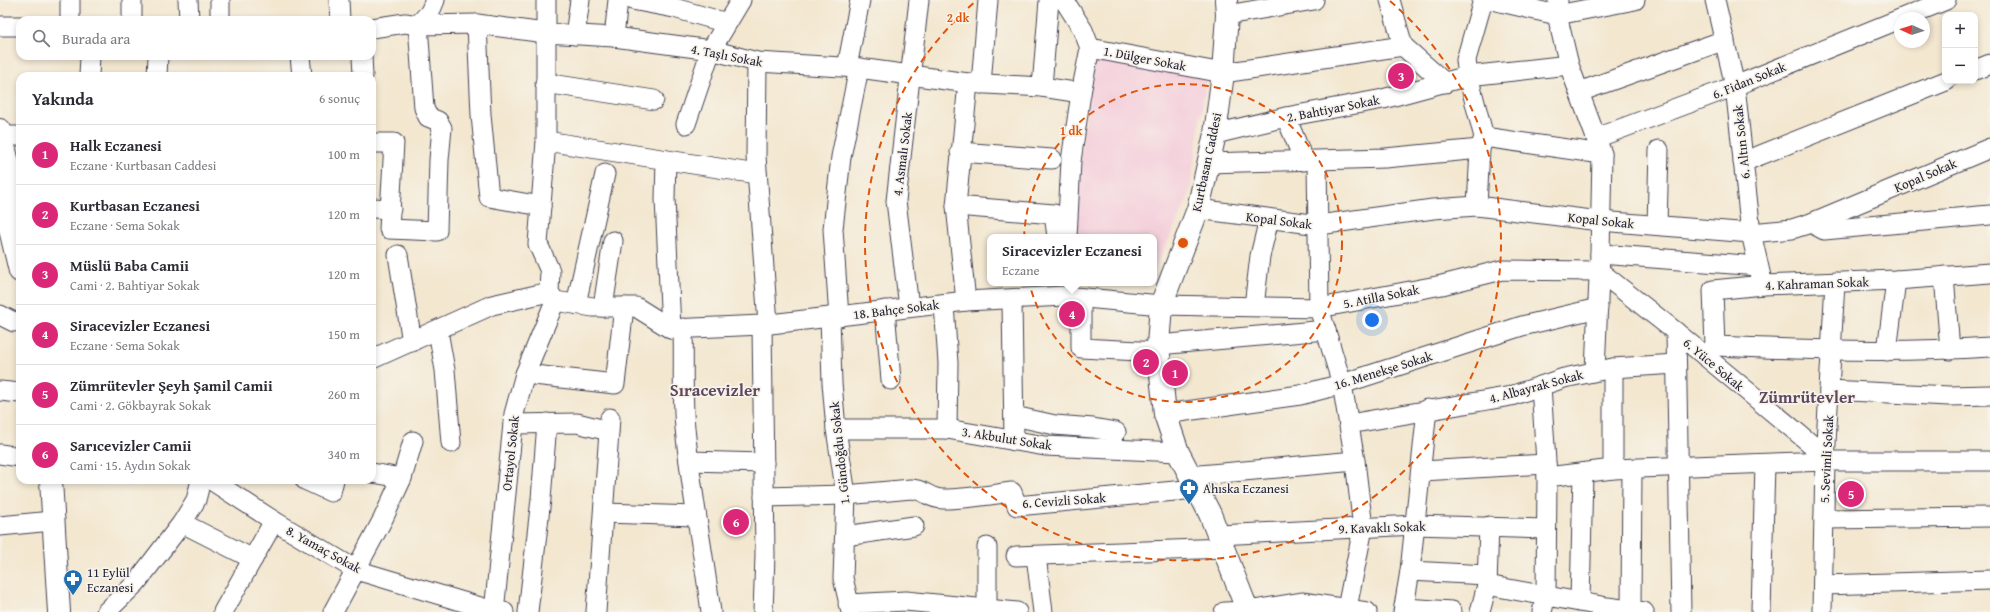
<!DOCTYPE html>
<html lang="tr">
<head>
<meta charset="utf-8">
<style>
	:root { --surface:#fff; --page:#f2f2f3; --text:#2b2b33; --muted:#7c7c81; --line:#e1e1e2; --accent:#db2777 }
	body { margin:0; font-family:"Gentium Book Plus",serif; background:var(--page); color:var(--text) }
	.controls { position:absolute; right:12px; top:12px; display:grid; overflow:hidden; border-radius:8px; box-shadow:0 2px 6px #0003 }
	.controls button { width:36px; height:36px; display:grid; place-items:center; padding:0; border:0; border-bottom:1px solid var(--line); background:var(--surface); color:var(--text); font:20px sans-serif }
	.compass { position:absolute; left:1894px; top:12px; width:36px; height:36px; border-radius:50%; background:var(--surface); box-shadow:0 2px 6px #0003; rotate:273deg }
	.you { position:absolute; left:1372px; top:320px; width:14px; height:14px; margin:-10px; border:3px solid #fff; border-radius:50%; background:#1a73e8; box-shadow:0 0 0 6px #1a73e833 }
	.badge { display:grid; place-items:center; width:26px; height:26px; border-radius:50%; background:var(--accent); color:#fff; font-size:13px; font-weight:700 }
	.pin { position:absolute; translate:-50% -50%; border:2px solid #fff; box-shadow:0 1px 4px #0006 }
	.popup { position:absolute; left:987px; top:234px; width:170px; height:52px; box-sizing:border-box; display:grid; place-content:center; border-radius:8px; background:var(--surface); filter:drop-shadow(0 1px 3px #0005); font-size:13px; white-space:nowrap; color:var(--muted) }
	.popup b { font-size:15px; color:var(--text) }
	.popup::after { content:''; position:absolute; left:50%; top:100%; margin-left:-8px; border:8px solid transparent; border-top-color:var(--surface) }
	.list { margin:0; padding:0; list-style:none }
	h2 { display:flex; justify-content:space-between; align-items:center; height:52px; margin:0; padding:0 16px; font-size:17px }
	h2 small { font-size:13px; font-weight:400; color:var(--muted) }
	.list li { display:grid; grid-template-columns:26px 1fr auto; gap:12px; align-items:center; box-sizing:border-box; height:60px; padding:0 16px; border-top:1px solid var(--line) }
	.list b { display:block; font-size:15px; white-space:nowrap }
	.list p { margin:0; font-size:13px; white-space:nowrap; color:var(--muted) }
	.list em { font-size:13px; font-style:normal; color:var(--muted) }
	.icon { flex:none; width:22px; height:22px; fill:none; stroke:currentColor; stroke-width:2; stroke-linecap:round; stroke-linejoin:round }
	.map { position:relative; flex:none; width:1990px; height:612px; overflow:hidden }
	.search { position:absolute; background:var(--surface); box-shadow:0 2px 6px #0003; left:16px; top:16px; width:360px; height:44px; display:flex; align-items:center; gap:10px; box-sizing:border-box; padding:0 14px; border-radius:12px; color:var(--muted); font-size:15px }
	.panel { position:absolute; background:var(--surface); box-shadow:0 2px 6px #0003; left:16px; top:72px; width:360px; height:412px; border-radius:12px }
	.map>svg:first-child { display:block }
	.built { fill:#f4cfdc }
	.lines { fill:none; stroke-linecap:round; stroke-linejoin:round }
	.minor-casing { stroke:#414051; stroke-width:21 }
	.major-casing { stroke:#414051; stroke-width:24 }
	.minor { stroke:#fff; stroke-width:19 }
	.major { stroke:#fff; stroke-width:22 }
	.ring { fill:none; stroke:#de560e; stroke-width:2; stroke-dasharray:7 5 }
	.labels { text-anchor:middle; stroke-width:3.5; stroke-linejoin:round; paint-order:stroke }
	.street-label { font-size:13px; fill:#22223b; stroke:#f7f3e8 }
	.poi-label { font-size:13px; fill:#22223b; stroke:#f7f3e8; text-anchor:start }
	.district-label { font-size:17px; font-weight:bold; fill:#5f4862; stroke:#f7f3e8 }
	.centre { fill:#de560e; stroke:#f7f3e8; stroke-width:2 }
	.ring-label { font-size:12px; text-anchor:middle; font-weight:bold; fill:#de560e; stroke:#f7f3e8; stroke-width:3.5; stroke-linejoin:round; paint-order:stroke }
</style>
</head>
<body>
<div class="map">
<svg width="1990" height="612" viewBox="0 0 1990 612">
	<rect width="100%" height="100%" fill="#f7f3e8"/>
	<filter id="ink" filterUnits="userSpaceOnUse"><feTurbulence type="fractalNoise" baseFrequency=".025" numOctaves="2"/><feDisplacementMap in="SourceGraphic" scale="8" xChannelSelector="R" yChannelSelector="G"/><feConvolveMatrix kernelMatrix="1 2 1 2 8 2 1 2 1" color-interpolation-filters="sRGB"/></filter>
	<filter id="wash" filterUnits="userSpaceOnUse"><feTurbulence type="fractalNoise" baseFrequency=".012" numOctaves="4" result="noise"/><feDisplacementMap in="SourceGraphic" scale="16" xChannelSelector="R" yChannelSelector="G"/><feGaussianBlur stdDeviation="0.9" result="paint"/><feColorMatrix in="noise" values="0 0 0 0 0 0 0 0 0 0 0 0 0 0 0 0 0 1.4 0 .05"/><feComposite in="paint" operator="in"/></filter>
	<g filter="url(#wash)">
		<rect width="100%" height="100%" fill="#f3e7d0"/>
		<g class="built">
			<polygon points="1094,57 1207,76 1189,196 1154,271 1154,237 1074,237 1077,186"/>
			<polygon points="1071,283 1148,283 1147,286"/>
		</g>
	</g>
	<g filter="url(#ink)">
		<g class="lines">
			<g class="minor-casing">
				<g id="minor">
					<polyline points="188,0 189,20"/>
					<polyline points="339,0 340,20"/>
					<polyline points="546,0 546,141 538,244 550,271 549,292 555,301"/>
					<polyline points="632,0 674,8 727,23"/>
					<polyline points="1064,0 1083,30 1090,48"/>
					<polyline points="1390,0 1403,46 1445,83"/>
					<polyline points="1492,0 1557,15 1635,0"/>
					<polyline points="1558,0 1557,15 1569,65 1602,154 1600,254 1595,371"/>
					<polyline points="1715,0 1735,86 1751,233 1763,285"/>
					<polyline points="1227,15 1314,0"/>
					<polyline points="1902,18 1946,0"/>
					<polyline points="70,20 70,0"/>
					<polyline points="132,20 132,0"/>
					<polyline points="220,20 220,0"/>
					<polyline points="477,24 481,115 489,197 541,206"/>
					<polyline points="0,26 20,26"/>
					<polyline points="372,28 405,23 418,25 477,24 545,33 614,37 711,50 757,62 859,68 968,83 1042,87 1081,93"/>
					<polyline points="575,35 580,0"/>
					<polyline points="614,37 618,0"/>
					<polyline points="300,56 302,76"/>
					<polyline points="362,56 363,76"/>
					<polyline points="757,62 756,156 768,324"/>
					<polyline points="847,67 860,0"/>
					<polyline points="1975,70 1990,64"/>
					<polyline points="89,76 90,56"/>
					<polyline points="157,76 158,56"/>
					<polyline points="545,83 654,100"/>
					<polyline points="981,84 988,0"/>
					<polyline points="1042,87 1049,0"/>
					<polyline points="1579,92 1725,40"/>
					<polyline points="1286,117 1304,161"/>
					<polyline points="686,124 711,50 741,0"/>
					<polyline points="1215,134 1286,117 1383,99 1468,76 1569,65"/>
					<polyline points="1,136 20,136"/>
					<polyline points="1484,137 1602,154"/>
					<polyline points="1596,138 1735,86 1900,19"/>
					<polyline points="546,141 757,174"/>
					<polyline points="372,143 394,143 389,229 437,231 439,160 442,128 438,121 428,117 424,108 418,25 430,12 435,0"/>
					<polyline points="960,152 1052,159"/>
					<polyline points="666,160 665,199 671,329"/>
					<polyline points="1317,161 1319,308 1342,384 1355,461 1363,528 1347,608"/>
					<polyline points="1743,162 1946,81"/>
					<polyline points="1208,163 1385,158 1480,149"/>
					<polyline points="956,206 1054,214 1057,237"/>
					<polyline points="1477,206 1480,149 1484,137 1468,76 1466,60 1483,0"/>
					<polyline points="372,208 391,209"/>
					<polyline points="1198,209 1319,225 1433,209 1477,206 1600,221 1751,233 1792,229 1811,223 1990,148"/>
					<polyline points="1811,223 1824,230 1990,215"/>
					<polyline points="1657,225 1659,150"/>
					<polyline points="1067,237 1071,161 1081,93 1090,48 1223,73 1403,46"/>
					<polyline points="1600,254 1758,266"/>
					<polyline points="398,255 412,342"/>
					<polyline points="1599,271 1676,332 1811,444 1825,461"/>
					<polyline points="1944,276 1950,350"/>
					<polyline points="1081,298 1081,348 1159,352"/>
					<polyline points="1012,299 1014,441"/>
					<polyline points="555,301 593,307 636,307 671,329 762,325 966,301 1064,296 1161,305 1319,308 1442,285 1502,270 1599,271"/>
					<polyline points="966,301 956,206 968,83"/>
					<polyline points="576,304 605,174"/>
					<polyline points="944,304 948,363 947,429"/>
					<polyline points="1254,306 1260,256 1269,219"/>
					<polyline points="603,307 613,241"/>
					<polyline points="909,307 896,201 919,0"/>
					<polyline points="885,310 891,380"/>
					<polyline points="0,315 14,322 20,321"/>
					<polyline points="830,317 832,383 836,429 846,495 843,578 851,612"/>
					<polyline points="839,317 833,229 841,157 859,68"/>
					<polyline points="762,325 765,555 763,612"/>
					<path d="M683,328C684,361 682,395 685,428C691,490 703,550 711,612"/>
					<polyline points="438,331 445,370 451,443"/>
					<polyline points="1676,332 1681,612"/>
					<polyline points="1158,345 1326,330"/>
					<path d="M1715,346C1807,350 1898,353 1990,347"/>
					<polyline points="1887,351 1896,280"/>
					<polyline points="1705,356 1715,346 1713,290 1763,285 1896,280 1990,273"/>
					<polyline points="372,359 492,305 549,292"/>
					<polyline points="1613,368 1613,469"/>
					<polyline points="525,374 615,384 624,307"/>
					<polyline points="1541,386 1547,477 1546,595 1542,612"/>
					<polyline points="1829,390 1949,396 1990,395"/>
					<polyline points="0,391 20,393"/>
					<polyline points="1165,414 1300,395 1342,384 1522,326 1598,308"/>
					<polyline points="1014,416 1055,425 1093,428 1116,432"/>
					<polyline points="513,424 577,423 609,431"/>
					<polyline points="1349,424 1511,396 1564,378 1613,368 1676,364"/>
					<polyline points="836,429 947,429 1045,446 1178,452"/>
					<polyline points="0,454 20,457"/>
					<polyline points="689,461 764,463"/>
					<polyline points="1422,471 1546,464"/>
					<polyline points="372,473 402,478"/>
					<polyline points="1189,476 1355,461"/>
					<polyline points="1547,477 1613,469 1825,461 1990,461"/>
					<polyline points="211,480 274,521 356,570 494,611 504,612"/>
					<polyline points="305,480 331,492 334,480"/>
					<path d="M764,497L846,495L911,489C925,489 928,499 943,499C966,499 989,495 1012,492L1017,506L1196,489"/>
					<polyline points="604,513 695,516"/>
					<polyline points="1824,519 1990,517"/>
					<polyline points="182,523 253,559"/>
					<polyline points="0,526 52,521"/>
					<polyline points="1219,535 1415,525 1546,529"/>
					<polyline points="845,536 914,526"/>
					<polyline points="1016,556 1224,548"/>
					<polyline points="1036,556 1043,612"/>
					<polyline points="1410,571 1487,575"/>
					<polyline points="1487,585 1607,607 1644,612"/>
					<polyline points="1823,585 1990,580"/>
					<polyline points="1580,602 1583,473"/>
					<polyline points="848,604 906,601 1017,612"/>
					<polyline points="987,608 987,547"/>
					<polyline points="1404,608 1452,611"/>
					<polyline points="1631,610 1632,468"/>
					<polyline points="106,612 136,583 182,523 196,500 201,480"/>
					<polyline points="223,612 274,521"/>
					<polyline points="333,612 383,519 402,478 413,441"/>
					<polyline points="494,612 514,414 525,374 555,301"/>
					<polyline points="528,612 541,499 547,423"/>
					<polyline points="596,612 610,418"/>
					<polyline points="1224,612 1248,611 1302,602 1367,612"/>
					<polyline points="1403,612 1410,571 1427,409"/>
					<polyline points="1480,612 1487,585 1489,526"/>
					<polyline points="1761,612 1765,464"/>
					<polyline points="1822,612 1825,461 1835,282"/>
				</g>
			</g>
			<g class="major-casing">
				<g id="major">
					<polyline points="1226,0 1227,15 1223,73 1215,134 1198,209 1161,305 1158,345 1165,414 1178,452 1210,514 1248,612"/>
					<polyline points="0,130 19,207"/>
					<polyline points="0,187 20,271"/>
					<polyline points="51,480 59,612"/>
				</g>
			</g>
			<use href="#minor" class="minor"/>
			<use href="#major" class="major"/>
		</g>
	</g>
	<g class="ring">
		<circle cx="1183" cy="243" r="159"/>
		<path d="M1390 1A318 318 0 1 1 976 1"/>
	</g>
	<defs>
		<g id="pharmacy-pin" transform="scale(1)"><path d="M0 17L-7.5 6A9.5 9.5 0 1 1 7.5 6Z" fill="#1f6fb2" stroke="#f7f3e8"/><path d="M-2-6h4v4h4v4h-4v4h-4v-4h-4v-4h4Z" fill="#fff"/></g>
	</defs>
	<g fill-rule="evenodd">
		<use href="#pharmacy-pin" x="1189" y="488"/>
		<use href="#pharmacy-pin" x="73" y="579"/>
	</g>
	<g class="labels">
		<g class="street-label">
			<text transform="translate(727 55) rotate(11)" y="5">4. Taşlı Sokak</text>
			<text transform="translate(1145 58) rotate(11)" y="5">1. Dülger Sokak</text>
			<text transform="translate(1749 80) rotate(-22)" y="5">6. Fidan Sokak</text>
			<text transform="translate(1333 108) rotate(-11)" y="5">2. Bahtiyar Sokak</text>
			<text transform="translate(1741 142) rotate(-96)" y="5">6. Altın Sokak</text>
			<text transform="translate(902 154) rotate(-83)" y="5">4. Asmalı Sokak</text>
			<text transform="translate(1206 162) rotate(-78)" y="5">Kurtbasan Caddesi</text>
			<text transform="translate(1925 175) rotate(-23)" y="5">Kopal Sokak</text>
			<text transform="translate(1279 220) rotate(7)" y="5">Kopal Sokak</text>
			<text transform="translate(1601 220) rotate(6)" y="5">Kopal Sokak</text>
			<text transform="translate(1817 283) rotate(-2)" y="5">4. Kahraman Sokak</text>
			<text transform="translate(1381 296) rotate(-11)" y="5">5. Atilla Sokak</text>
			<text transform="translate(896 309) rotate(-7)" y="5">18. Bahçe Sokak</text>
			<text transform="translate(1714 364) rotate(40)" y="5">6. Yüce Sokak</text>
			<text transform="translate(1383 370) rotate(-17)" y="5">16. Menekşe Sokak</text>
			<text transform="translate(1536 386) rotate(-15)" y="5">4. Albayrak Sokak</text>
			<text transform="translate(1007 438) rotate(9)" y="5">3. Akbulut Sokak</text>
			<text transform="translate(510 453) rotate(-84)" y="5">Ortayol Sokak</text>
			<text transform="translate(839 453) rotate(-96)" y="5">1. Gündoğdu Sokak</text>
			<text transform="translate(1826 459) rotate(-87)" y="5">5. Sevimli Sokak</text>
			<text transform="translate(1064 500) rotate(-4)" y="5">6. Cevizli Sokak</text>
			<text transform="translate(1382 527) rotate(-2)" y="5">9. Kavaklı Sokak</text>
			<text transform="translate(324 549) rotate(29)" y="5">8. Yamaç Sokak</text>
		</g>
		<g class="poi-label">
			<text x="1203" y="493">Ahıska Eczanesi</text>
			<text x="87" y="577">11 Eylül<tspan x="87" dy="15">Eczanesi</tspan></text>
		</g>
		<g class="district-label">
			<text x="715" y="396">Sıracevizler</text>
			<text x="1807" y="403">Zümrütevler</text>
		</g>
	</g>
	<circle cx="1183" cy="243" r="6" class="centre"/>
	<g class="ring-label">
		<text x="958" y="22">2 dk</text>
		<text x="1071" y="135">1 dk</text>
	</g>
</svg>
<div class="controls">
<button>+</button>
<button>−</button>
</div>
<svg class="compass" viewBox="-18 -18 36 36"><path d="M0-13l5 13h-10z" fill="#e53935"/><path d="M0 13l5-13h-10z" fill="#7c7c81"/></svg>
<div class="you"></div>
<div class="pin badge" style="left:1175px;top:373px">1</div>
<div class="pin badge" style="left:1146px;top:362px">2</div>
<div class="pin badge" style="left:1401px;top:76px">3</div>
<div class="pin badge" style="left:1072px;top:314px">4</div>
<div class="popup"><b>Siracevizler Eczanesi</b>Eczane</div>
<div class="pin badge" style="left:1851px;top:494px">5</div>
<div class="pin badge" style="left:736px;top:522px">6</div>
<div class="search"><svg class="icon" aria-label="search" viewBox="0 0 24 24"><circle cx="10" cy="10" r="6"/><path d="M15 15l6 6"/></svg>Burada ara</div>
<section class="panel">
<h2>Yakında<small>6 sonuç</small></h2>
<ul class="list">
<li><span class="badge">1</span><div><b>Halk Eczanesi</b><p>Eczane · Kurtbasan Caddesi</p></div><em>100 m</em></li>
<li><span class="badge">2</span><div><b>Kurtbasan Eczanesi</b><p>Eczane · Sema Sokak</p></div><em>120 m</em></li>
<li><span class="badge">3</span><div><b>Müslü Baba Camii</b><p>Cami · 2. Bahtiyar Sokak</p></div><em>120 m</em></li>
<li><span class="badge">4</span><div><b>Siracevizler Eczanesi</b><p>Eczane · Sema Sokak</p></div><em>150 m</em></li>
<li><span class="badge">5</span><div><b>Zümrütevler Şeyh Şamil Camii</b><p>Cami · 2. Gökbayrak Sokak</p></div><em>260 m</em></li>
<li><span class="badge">6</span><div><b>Sarıcevizler Camii</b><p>Cami · 15. Aydın Sokak</p></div><em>340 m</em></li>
</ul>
</section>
</div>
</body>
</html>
